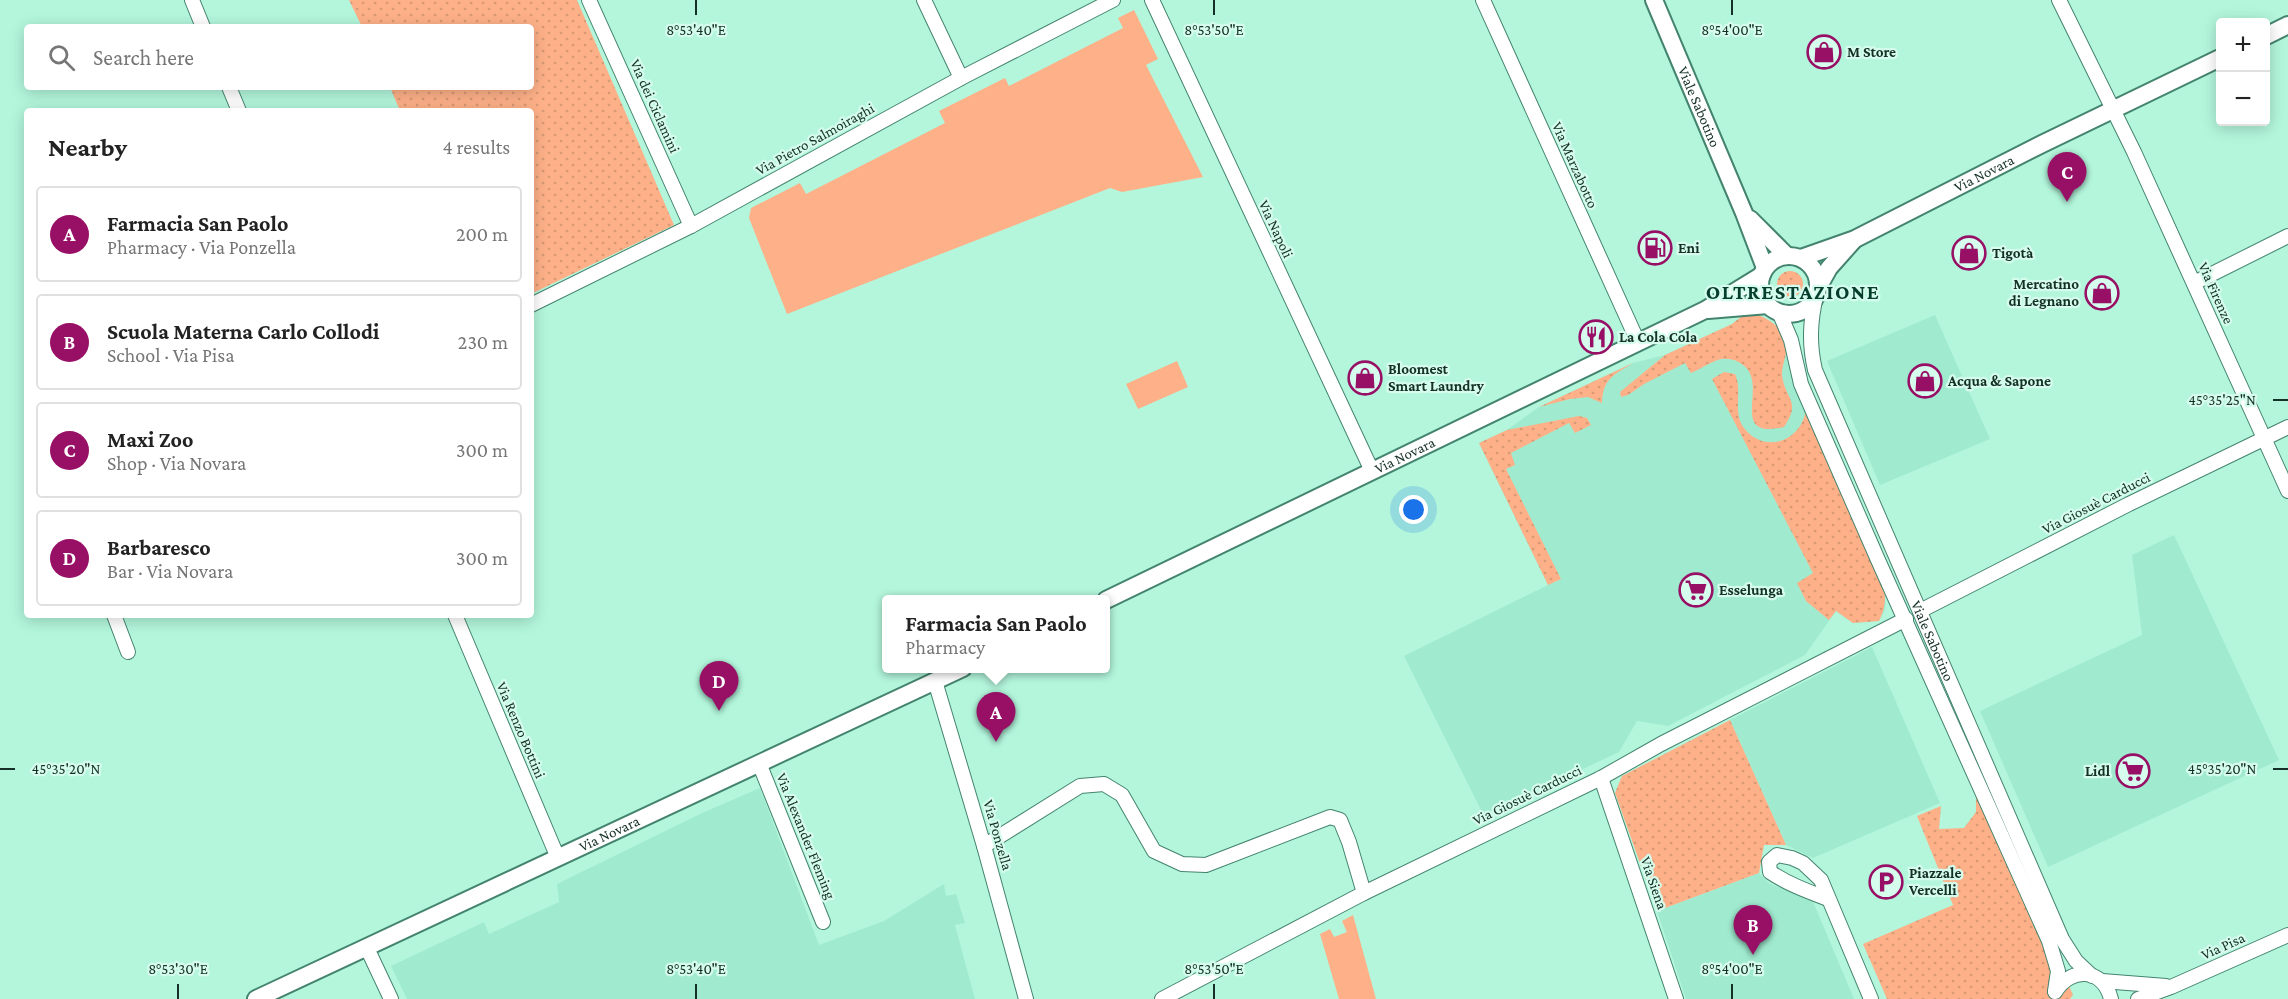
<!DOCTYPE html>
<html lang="en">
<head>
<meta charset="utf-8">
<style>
	:root { --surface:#fff; --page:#f2f2f2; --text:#222; --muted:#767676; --line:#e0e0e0; --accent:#971066 }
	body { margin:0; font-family:"Crimson Pro",serif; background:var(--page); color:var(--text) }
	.controls { position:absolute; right:18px; top:18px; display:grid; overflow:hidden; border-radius:6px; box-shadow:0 3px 15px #0003 }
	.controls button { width:54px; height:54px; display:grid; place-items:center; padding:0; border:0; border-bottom:2px solid var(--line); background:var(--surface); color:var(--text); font:30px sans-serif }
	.you { position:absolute; left:1414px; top:510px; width:21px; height:21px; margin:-15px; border:4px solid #fff; border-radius:50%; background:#1a73e8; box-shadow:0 0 0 9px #1a73e833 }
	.badge { display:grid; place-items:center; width:39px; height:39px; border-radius:50%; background:var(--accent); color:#fff; font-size:20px; font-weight:700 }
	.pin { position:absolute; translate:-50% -50px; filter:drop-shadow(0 2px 3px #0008) }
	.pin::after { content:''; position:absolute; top:32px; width:21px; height:18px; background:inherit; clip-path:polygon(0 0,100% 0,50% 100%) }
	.popup { position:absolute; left:882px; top:595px; width:228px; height:78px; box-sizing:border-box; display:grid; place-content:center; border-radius:6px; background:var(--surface); filter:drop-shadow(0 2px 4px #0005); font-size:20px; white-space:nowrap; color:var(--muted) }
	.popup b { font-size:22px; color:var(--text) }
	.popup::after { content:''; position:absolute; left:50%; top:100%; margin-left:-12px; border:12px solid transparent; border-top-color:var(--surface) }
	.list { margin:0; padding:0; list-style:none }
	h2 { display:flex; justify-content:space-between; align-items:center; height:78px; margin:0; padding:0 24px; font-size:26px }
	h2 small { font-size:20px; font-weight:400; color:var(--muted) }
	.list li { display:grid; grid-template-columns:39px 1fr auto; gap:18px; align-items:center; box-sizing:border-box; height:96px; margin:0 12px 12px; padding:0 12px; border:2px solid var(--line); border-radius:6px }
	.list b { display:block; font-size:22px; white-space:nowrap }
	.list p { margin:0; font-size:20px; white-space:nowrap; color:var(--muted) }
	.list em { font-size:20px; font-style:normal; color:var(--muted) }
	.icon { flex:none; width:33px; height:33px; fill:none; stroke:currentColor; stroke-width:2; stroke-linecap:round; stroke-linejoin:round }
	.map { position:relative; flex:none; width:2288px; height:999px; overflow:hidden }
	.search { position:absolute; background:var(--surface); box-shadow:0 3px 15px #0003; left:24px; top:24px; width:510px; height:66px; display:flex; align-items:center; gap:15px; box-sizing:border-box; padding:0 21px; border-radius:6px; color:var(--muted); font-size:22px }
	.panel { position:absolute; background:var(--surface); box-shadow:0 3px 15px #0003; left:24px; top:108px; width:510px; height:510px; border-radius:6px }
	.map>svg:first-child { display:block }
	.built { fill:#a0ebd0 }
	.grass { fill:url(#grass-dots) }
	.park { fill:#feb188 }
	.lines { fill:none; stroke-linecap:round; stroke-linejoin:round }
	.minor-casing { stroke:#44846e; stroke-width:16 }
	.tertiary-casing { stroke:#44846e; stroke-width:20 }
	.minor { stroke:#fff; stroke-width:14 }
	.tertiary { stroke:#fff; stroke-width:16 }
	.ticks { fill:none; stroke:#153026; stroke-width:2 }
	.labels { text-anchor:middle; stroke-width:4.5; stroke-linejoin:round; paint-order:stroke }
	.poi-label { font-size:15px; font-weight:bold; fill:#153026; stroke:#d5fced; text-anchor:start }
	.street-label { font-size:15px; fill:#153026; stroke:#d5fced }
	.district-label { font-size:21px; font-weight:bold; letter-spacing:1.5px; fill:#063d2d; stroke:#d5fced }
	.ticks-label { font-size:15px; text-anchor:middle; fill:#153026; stroke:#d5fced; stroke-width:4.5; stroke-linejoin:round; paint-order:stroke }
</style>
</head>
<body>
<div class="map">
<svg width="2288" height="999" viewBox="0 0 2288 999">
	<defs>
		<pattern id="grass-dots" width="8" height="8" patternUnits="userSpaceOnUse" patternTransform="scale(1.5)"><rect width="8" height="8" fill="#feb188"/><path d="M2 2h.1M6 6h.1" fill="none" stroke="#d99975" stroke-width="1.8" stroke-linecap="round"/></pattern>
	</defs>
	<rect width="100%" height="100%" fill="#b3f6dc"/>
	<g class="built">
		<polygon points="1747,312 1760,315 1773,323 1784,335 1786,352 1806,409 1886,596 1885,610 1879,621 1853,623 1836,611 1805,655 1668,726 1637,721 1619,752 1484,816 1404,656 1548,585 1479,443 1507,430 1539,407 1633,363 1665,355 1732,324"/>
		<polygon points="1935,315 1990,439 1880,485 1827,361"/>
		<polygon points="2174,535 2279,760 2048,867 1980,711 2142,635 2132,555"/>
		<polygon points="1872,647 1940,803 1813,858 1786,845 1730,720"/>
		<polygon points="760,788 819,945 884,921 944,884 946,896 956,894 965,923 955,925 975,999 407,999 391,966 484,922 489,934 559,902 557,884 700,814"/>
		<polygon points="1759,873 1770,884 1812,899 1854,999 1686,999 1657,911"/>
	</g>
	<g class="grass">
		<polygon points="349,0 577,0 674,225 531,294 531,111 400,111 390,87 531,87 531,27 362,27"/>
		<circle cx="1790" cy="284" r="13"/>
		<path d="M1747,312C1767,316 1788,328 1786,352C1785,360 1782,366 1782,375C1785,400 1802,400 1784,427C1726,440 1770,384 1743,365C1737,360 1730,358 1721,359C1712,361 1701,369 1691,373L1685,363L1644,384L1628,395L1621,397L1620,392L1665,355L1732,324Z"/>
		<path d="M1633,363C1614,375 1603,378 1602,403L1588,397L1570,399L1539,407Z"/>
		<path d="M1724,372L1735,374C1743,391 1732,413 1744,428C1765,455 1802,441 1806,409L1883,583C1886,598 1886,607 1879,621L1853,623L1836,611L1829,620L1806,601L1797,583L1813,573L1712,379Z"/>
		<polygon points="1579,416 1587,418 1591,425 1575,433 1569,423 1511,453 1515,465 1506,469 1561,579 1548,585 1479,443 1507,430"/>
		<polygon points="1730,720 1786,845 1764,845 1759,873 1657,911 1615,793 1622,776"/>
		<polygon points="1986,795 2073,995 2070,999 1887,999 1863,944 1953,905 1917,816 1941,806 1939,829 1964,828 1976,812 1976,798"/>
	</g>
	<g class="park">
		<polygon points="1134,10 1158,59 1146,65 1203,177 1122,192 1110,188 787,314 749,218 751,208 800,183 806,194 945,123 939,111 1005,78 1009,86 1123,28 1118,18"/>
		<polygon points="1177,361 1188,387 1138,409 1126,384"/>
		<polygon points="1353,915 1376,999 1339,999 1320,934 1330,929 1334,937 1347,932 1342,921"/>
	</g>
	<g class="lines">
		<g class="minor-casing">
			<g id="minor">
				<polyline points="192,0 203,27"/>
				<polyline points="589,0 691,226"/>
				<polyline points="924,0 961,78"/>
				<polyline points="1152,0 1372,471"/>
				<polyline points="1483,0 1638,342"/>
				<polyline points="2059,0 2134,152 2288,491"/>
				<polyline points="229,87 239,111"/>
				<polyline points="2194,283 2288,236"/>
				<path id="s1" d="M1816,296C1810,322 1809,344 1815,370L2062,939L2076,961L2092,976"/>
				<polyline points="531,305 691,226 961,78 1113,0"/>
				<polyline points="1779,312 1791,340 1801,384 1878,560 2049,941 2058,971 2055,991"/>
				<polyline points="1920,611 2129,504 2288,427"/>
				<polyline points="114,615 128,652"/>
				<polyline points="455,615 558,858"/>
				<polyline points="935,681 984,846 1026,999"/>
				<polyline points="759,763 823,922"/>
				<polyline points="1601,778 1676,999"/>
				<polyline points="984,846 1080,786 1104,784 1122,795 1154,851 1182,864 1206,865 1330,817 1340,820 1349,842 1364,893"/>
				<path d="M1828,899C1807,891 1788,884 1770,872L1769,862L1777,855L1792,858L1803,863L1821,880L1871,999"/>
				<polyline points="367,948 391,999"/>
				<polyline points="2102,981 2166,986"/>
				<path d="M2055,992C2071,966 2103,968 2111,999"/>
				<polyline points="1162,999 1364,893 1601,778 1661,744 1906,619"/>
				<polyline points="2138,999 2171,987 2288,935"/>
			</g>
		</g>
		<g class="tertiary-casing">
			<g id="tertiary">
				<path id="s2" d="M1654,0L1744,213L1765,268"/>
				<polyline points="2266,36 2288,25"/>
				<polyline points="1750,219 1787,256"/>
				<circle cx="1789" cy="285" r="29"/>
				<path id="s3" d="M1801,258L1855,239L2042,144L2220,58"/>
				<polyline points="1819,286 1829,268 1853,241"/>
				<polyline points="1708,310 1768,305"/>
				<path id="s4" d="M1106,600L1705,310L1762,275"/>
				<path id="s5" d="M256,999L963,668"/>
			</g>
		</g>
		<use href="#minor" class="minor"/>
		<use href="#tertiary" class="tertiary"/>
	</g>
	<path class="ticks" d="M696,0V15M1214,0V15M1732,0V15M2273,400H2288M0,769H15M2273,769H2288M178,984V999M696,984V999M1214,984V999M1732,984V999"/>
	<defs>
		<g id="shop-ring" transform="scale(1.725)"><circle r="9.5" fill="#d5fced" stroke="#971066" stroke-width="1.5"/><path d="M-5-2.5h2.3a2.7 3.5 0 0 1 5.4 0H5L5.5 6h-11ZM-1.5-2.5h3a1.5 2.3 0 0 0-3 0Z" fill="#971066"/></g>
		<g id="fuel-ring" transform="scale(1.725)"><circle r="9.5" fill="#d5fced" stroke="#971066" stroke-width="1.5"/><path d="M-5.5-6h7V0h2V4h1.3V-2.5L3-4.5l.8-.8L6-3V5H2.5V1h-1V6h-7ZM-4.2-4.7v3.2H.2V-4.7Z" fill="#971066"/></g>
		<g id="restaurant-ring" transform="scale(1.725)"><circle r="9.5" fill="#d5fced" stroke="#971066" stroke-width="1.5"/><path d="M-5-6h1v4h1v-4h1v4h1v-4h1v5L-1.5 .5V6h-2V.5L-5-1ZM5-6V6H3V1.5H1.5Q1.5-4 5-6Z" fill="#971066"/></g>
		<g id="supermarket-ring" transform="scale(1.725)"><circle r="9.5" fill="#d5fced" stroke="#971066" stroke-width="1.5"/><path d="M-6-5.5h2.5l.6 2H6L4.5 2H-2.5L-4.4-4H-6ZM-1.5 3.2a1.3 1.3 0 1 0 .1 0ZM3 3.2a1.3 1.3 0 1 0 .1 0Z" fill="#971066"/></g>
		<g id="parking-ring" transform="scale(1.725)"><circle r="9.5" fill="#d5fced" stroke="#971066" stroke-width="1.5"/><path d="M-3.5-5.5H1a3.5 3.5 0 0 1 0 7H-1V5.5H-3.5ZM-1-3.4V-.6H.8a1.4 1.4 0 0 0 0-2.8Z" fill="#971066"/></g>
	</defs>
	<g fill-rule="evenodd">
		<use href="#shop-ring" x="1824" y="52"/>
		<use href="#fuel-ring" x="1655" y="248"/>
		<use href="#shop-ring" x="1969" y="253"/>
		<use href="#shop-ring" x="2102" y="293"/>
		<use href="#restaurant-ring" x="1596" y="337"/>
		<use href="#shop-ring" x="1365" y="378"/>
		<use href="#shop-ring" x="1925" y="381"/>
		<use href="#supermarket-ring" x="1696" y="590"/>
		<use href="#supermarket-ring" x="2133" y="771"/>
		<use href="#parking-ring" x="1886" y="882"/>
	</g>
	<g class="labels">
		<g class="poi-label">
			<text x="1847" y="57">M Store</text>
			<text x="1678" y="253">Eni</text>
			<text x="1992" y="258">Tigotà</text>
			<text x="2079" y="289" text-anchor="end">Mercatino<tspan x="2079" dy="17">di Legnano</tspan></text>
			<text x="1619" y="342">La Cola Cola</text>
			<text x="1388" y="374">Bloomest<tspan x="1388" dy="17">Smart Laundry</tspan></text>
			<text x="1948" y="386">Acqua &amp; Sapone</text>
			<text x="1719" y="595">Esselunga</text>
			<text x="2110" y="776" text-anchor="end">Lidl</text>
			<text x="1909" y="878">Piazzale<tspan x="1909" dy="17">Vercelli</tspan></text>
		</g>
		<g class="street-label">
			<text transform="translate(655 106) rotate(66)" y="5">Via dei Ciclamini</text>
			<text dy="5" stroke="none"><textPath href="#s2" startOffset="116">Viale Sabotino</textPath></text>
			<text transform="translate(815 139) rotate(-29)" y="5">Via Pietro Salmoiraghi</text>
			<text transform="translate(1575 165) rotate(66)" y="5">Via Marzabotto</text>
			<text dy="5" stroke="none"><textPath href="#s3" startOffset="202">Via Novara</textPath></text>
			<text transform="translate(1276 229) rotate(65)" y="5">Via Napoli</text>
			<text transform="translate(2216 293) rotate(66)" y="5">Via Firenze</text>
			<text dy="5" stroke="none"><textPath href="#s4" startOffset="332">Via Novara</textPath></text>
			<text transform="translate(2096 503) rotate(-27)" y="5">Via Giosuè Carducci</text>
			<text dy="5" stroke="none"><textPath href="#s1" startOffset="370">Viale Sabotino</textPath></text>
			<text transform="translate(521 730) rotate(67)" y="5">Via Renzo Bottini</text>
			<text transform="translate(1527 795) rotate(-26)" y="5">Via Giosuè Carducci</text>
			<text dy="5" stroke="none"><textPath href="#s5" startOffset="390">Via Novara</textPath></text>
			<text transform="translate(998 835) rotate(74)" y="5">Via Ponzella</text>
			<text transform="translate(806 836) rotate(68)" y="5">Via Alexander Fleming</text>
			<text transform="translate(1654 883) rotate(71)" y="5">Via Siena</text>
			<text transform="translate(2223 946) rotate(-24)" y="5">Via Pisa</text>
		</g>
		<g class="district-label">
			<text x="1793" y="299">OLTRESTAZIONE</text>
		</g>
	</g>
	<g class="ticks-label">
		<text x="696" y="35">8°53'40"E</text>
		<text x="1214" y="35">8°53'50"E</text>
		<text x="1732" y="35">8°54'00"E</text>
		<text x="2222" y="405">45°35'25"N</text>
		<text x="66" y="774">45°35'20"N</text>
		<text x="2222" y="774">45°35'20"N</text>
		<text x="178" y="974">8°53'30"E</text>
		<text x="696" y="974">8°53'40"E</text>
		<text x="1214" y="974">8°53'50"E</text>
		<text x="1732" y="974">8°54'00"E</text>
	</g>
</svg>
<div class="controls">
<button>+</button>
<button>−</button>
</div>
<div class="you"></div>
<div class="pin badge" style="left:996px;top:742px">A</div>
<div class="popup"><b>Farmacia San Paolo</b>Pharmacy</div>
<div class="pin badge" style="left:1753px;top:955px">B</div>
<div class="pin badge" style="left:2067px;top:202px">C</div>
<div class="pin badge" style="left:719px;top:711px">D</div>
<div class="search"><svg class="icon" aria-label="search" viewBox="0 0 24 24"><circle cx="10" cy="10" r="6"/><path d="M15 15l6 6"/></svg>Search here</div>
<section class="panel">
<h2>Nearby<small>4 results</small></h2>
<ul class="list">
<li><span class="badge">A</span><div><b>Farmacia San Paolo</b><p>Pharmacy · Via Ponzella</p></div><em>200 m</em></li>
<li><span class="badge">B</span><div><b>Scuola Materna Carlo Collodi</b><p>School · Via Pisa</p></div><em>230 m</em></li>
<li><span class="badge">C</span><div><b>Maxi Zoo</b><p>Shop · Via Novara</p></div><em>300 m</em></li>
<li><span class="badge">D</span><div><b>Barbaresco</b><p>Bar · Via Novara</p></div><em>300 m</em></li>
</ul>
</section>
</div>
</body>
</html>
